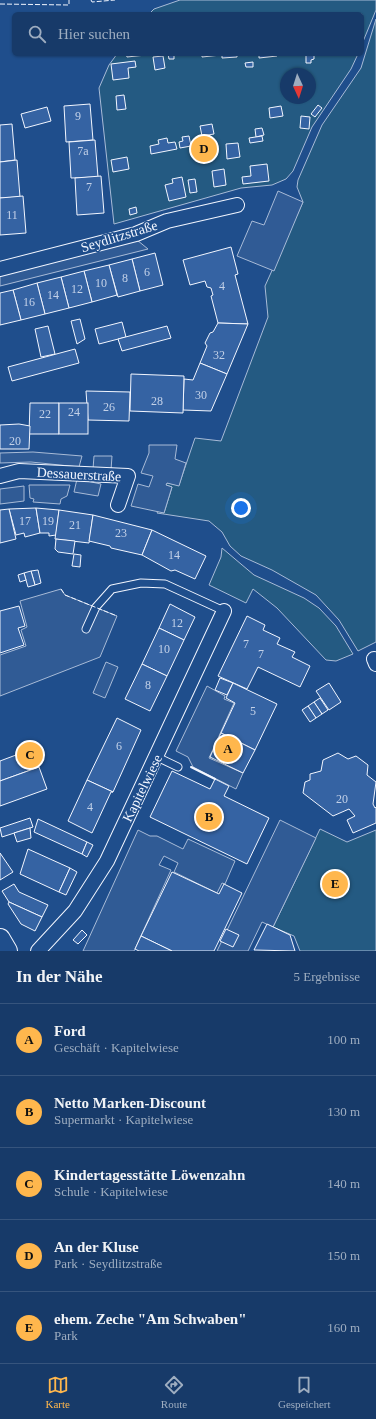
<!DOCTYPE html>
<html lang="de">
<head>
<meta charset="utf-8">
<style>
	:root { --surface:#173a69; --page:#20416f; --text:#f1f3f6; --muted:#9eadc0; --line:#36547d; --accent:#ffb74d }
	body { margin:0; font-family:Georgia,serif; background:var(--page); color:var(--text) }
	.compass { position:absolute; left:280px; top:68px; width:36px; height:36px; border-radius:50%; background:var(--surface); box-shadow:0 1px 3px #0004; rotate:176deg }
	.you { position:absolute; left:241px; top:508px; width:14px; height:14px; margin:-10px; border:3px solid #fff; border-radius:50%; background:#1a73e8; box-shadow:0 0 0 6px #1a73e833 }
	.badge { display:grid; place-items:center; width:26px; height:26px; border-radius:50%; background:var(--accent); color:#111; font-size:13px; font-weight:700 }
	.pin { position:absolute; translate:-50% -50%; border:2px solid #fff; box-shadow:0 1px 4px #0006 }
	.list { margin:0; padding:0; list-style:none }
	h2 { display:flex; justify-content:space-between; align-items:center; height:52px; margin:0; padding:0 16px; font-size:17px }
	h2 small { font-size:13px; font-weight:400; color:var(--muted) }
	.list li { display:grid; grid-template-columns:26px 1fr auto; gap:12px; align-items:center; box-sizing:border-box; height:72px; padding:0 16px; border-top:1px solid var(--line) }
	.list b { display:block; font-size:15px; white-space:nowrap }
	.list p { margin:0; font-size:13px; white-space:nowrap; color:var(--muted) }
	.list em { font-size:13px; font-style:normal; color:var(--muted) }
	.icon { flex:none; width:22px; height:22px; fill:none; stroke:currentColor; stroke-width:2; stroke-linecap:round; stroke-linejoin:round }
	.map { position:relative; flex:none; width:376px; height:951px; overflow:hidden }
	.search { position:absolute; background:var(--surface); box-shadow:0 1px 3px #0004; left:12px; right:12px; top:12px; height:44px; display:flex; align-items:center; gap:10px; box-sizing:border-box; padding:0 14px; border-radius:6px; color:var(--muted); font-size:15px }
	.sheet { height:412px; background:var(--surface) }
	nav { display:flex; justify-content:space-around; align-items:center; box-sizing:border-box; height:56px; border-top:1px solid var(--line); background:var(--surface); font-size:11px; color:var(--muted) }
	nav a { display:grid; justify-items:center; gap:2px }
	nav .on { color:var(--accent) }
	.map>svg:first-child { display:block }
	.green { fill:#245a82; stroke:#a8bbd7; fill-rule:evenodd }
	.parking { fill:#305b95; stroke:#a8bbd7 }
	.building { fill:#3563a3; stroke:#f2f6ff }
	.lines { fill:none; stroke-linecap:round; stroke-linejoin:round }
	.lane-casing { stroke:#f2f6ff; stroke-width:9 }
	.street-casing { stroke:#f2f6ff; stroke-width:16 }
	.secondary-casing { stroke:#f2f6ff; stroke-width:22 }
	.lane { stroke:#1f4e8c; stroke-width:7 }
	.street { stroke:#1f4e8c; stroke-width:14 }
	.secondary { stroke:#1f4e8c; stroke-width:20 }
	.fence { stroke:#f2f6ff; stroke-width:1; stroke-dasharray:5 2; stroke-linecap:butt }
	.wall { stroke:#f2f6ff; stroke-width:2 }
	.labels { text-anchor:middle; stroke-width:3; stroke-linejoin:round; paint-order:stroke }
	.number-label { font-size:12px; fill:#c3d1e8 }
	.street-label { font-size:14px; fill:#f2f6ff; stroke:#1f4e8c }
</style>
</head>
<body>
<div class="map">
<svg width="376" height="951" viewBox="0 0 376 951">
	<rect width="100%" height="100%" fill="#1f4e8c"/>
	<g class="green">
		<polygon points="180,0 376,0 376,10 362,44 362,14 149,14 154,9"/>
		<polygon points="376,19 376,642 358,651 339,620 316,595 272,570 241,556 230,546 222,532 209,521 157,513 158,511 164,513 172,487 166,485 167,483 179,485 195,438 221,441 268,317 265,286 303,202 297,187 298,180 322,125 361,68"/>
		<path d="M117,54H358L351,69L312,127L293,171L286,179L272,185L241,188L114,224L99,88L109,65ZM286,74H310V98H286Z"/>
		<polygon points="222,548 254,575 304,598 319,608 336,626 353,654 336,661 326,660 277,608 253,589 246,603 209,585 221,557"/>
		<polygon points="320,829 347,842 376,830 376,951 300,951 294,936 273,927"/>
	</g>
	<g class="parking">
		<polygon points="278,191 303,202 274,271 237,256 252,221 264,225"/>
		<polygon points="137,240 148,249 0,286 0,275"/>
		<polygon points="149,445 177,445 175,459 186,463 179,486 167,483 166,485 172,487 164,513 131,506 138,484 149,487 153,476 141,473 149,453"/>
		<polygon points="33,452 82,456 79,467 31,462 0,463 0,453"/>
		<polygon points="94,456 112,456 111,470 93,469"/>
		<polygon points="77,479 101,484 98,496 74,492"/>
		<polygon points="70,485 67,496 61,499 60,504 33,502 34,499 30,498 29,485"/>
		<polygon points="24,486 24,501 0,504 0,489"/>
		<polygon points="61,589 65,595 117,616 100,657 0,696 0,655 26,646 21,630 27,627 20,601"/>
		<polygon points="106,662 118,667 105,698 93,693"/>
		<polygon points="207,686 225,696 224,699 234,703 209,758 243,773 236,789 193,767 188,757 176,751"/>
		<polygon points="280,820 316,838 273,927 262,922 248,951 217,951"/>
		<polygon points="138,830 150,836 157,836 183,849 188,839 235,861 225,884 222,883 217,893 174,872 178,863 164,856 159,865 171,870 134,951 83,951"/>
	</g>
	<g class="building">
		<polygon points="126,54 146,54 146,55 127,57"/>
		<polygon points="168,54 174,54 174,59 169,59"/>
		<polygon points="202,54 220,54 221,55 202,57"/>
		<polygon points="222,54 237,54 237,57 222,58"/>
		<polygon points="259,54 277,54 277,56 259,58"/>
		<polygon points="306,54 314,54 314,59 311,60 311,63 306,63"/>
		<polygon points="163,56 165,68 155,70 153,57"/>
		<polygon points="135,61 136,67 128,68 129,78 113,80 111,64"/>
		<polygon points="253,62 253,67 246,67 245,63"/>
		<polygon points="124,95 126,109 117,110 116,96"/>
		<polygon points="90,104 93,140 66,142 64,106"/>
		<polygon points="318,105 322,108 315,117 311,114"/>
		<polygon points="281,106 283,116 270,118 269,108"/>
		<polygon points="47,107 51,121 25,128 21,114"/>
		<polygon points="301,116 310,117 309,129 300,128"/>
		<polygon points="12,124 15,160 0,162 0,125"/>
		<polygon points="212,124 214,134 202,136 200,126"/>
		<polygon points="262,128 264,135 256,137 255,129"/>
		<polygon points="189,136 191,146 180,148 179,142 183,141 182,137"/>
		<polygon points="262,136 263,141 250,143 249,138"/>
		<polygon points="167,138 168,143 175,142 177,149 151,154 150,146 159,144 158,140"/>
		<polygon points="95,140 98,177 71,178 69,142"/>
		<polygon points="238,143 240,157 227,159 226,144"/>
		<polygon points="127,157 129,169 113,172 111,160"/>
		<polygon points="17,160 20,197 0,198 0,162"/>
		<polygon points="267,164 269,181 243,184 242,177 251,176 250,166"/>
		<polygon points="224,169 226,185 214,187 212,171"/>
		<polygon points="101,176 104,213 77,215 75,178"/>
		<polygon points="182,177 186,197 169,201 165,185 173,183 172,179"/>
		<polygon points="195,179 197,192 190,193 188,180"/>
		<polygon points="23,196 26,233 0,235 0,198"/>
		<polygon points="136,207 137,213 130,215 129,209"/>
		<polygon points="231,247 238,274 235,275 248,324 218,323 211,296 213,295 211,288 207,287 205,281 190,285 183,260"/>
		<polygon points="155,253 163,285 140,291 132,259"/>
		<polygon points="132,259 140,291 118,297 109,265"/>
		<polygon points="109,265 117,295 92,302 84,271"/>
		<polygon points="84,271 92,302 69,308 61,277"/>
		<polygon points="61,277 69,308 45,314 37,283"/>
		<polygon points="37,283 45,314 21,320 13,290"/>
		<polygon points="13,290 21,320 0,325 0,293"/>
		<polygon points="80,319 85,339 77,344 71,321"/>
		<polygon points="122,322 126,337 99,344 95,329"/>
		<polygon points="218,323 248,324 227,374 200,363 207,346 205,343 210,333 213,332"/>
		<polygon points="48,326 55,354 41,357 35,329"/>
		<polygon points="167,326 171,338 122,351 118,339"/>
		<polygon points="75,349 79,363 12,381 8,367"/>
		<polygon points="200,363 227,374 211,411 183,410 184,379 193,380"/>
		<polygon points="131,374 184,376 183,413 130,411"/>
		<polygon points="86,391 130,392 129,421 88,420"/>
		<polygon points="30,403 59,403 59,434 29,434"/>
		<rect x="59" y="403" width="29" height="31"/>
		<polygon points="19,424 30,426 29,449 0,449 0,425"/>
		<polygon points="36,508 40,533 25,537 24,533 16,535 9,509"/>
		<polygon points="36,508 59,510 56,535 49,536 49,533 40,533"/>
		<polygon points="9,509 16,539 0,543 0,510"/>
		<polygon points="59,510 93,515 89,543 55,539"/>
		<polygon points="93,515 152,530 142,555 111,548 110,546 89,541"/>
		<polygon points="152,530 206,556 195,579 175,570 171,571 142,555"/>
		<polygon points="56,539 75,541 73,554 58,552 55,549"/>
		<polygon points="74,554 81,555 80,567 72,566"/>
		<polygon points="38,570 41,583 35,585 31,571"/>
		<polygon points="31,571 35,585 28,587 24,573"/>
		<polygon points="24,573 26,580 20,582 18,575"/>
		<polygon points="170,604 195,617 184,640 159,628"/>
		<polygon points="19,606 25,626 18,628 24,645 0,653 0,611"/>
		<polygon points="247,616 265,625 263,630 280,638 277,644 295,652 292,657 310,666 300,687 258,667 247,689 218,676"/>
		<polygon points="159,628 184,640 167,676 142,664"/>
		<polygon points="142,664 167,676 150,711 125,699"/>
		<polygon points="220,678 233,683 227,695 215,690"/>
		<polygon points="233,683 277,704 255,750 221,733 235,703 226,698"/>
		<polygon points="329,683 341,702 329,710 316,691"/>
		<polygon points="320,698 328,710 322,714 314,702"/>
		<polygon points="314,702 322,714 316,718 308,706"/>
		<polygon points="308,706 316,718 310,722 302,710"/>
		<polygon points="117,718 141,730 113,792 87,780"/>
		<polygon points="221,733 255,750 243,773 210,757"/>
		<polygon points="32,749 36,760 28,763 24,752"/>
		<polygon points="24,752 28,763 36,760 39,767 0,781 0,761"/>
		<polygon points="338,753 348,759 356,756 368,765 367,775 376,782 373,804 375,808 376,807 376,823 353,833 347,820 355,816 349,809 333,816 303,793 305,782 310,780 310,774 321,771 323,760"/>
		<polygon points="39,767 47,789 0,806 0,781"/>
		<polygon points="172,771 210,789 215,779 229,786 224,796 269,818 247,864 150,817"/>
		<polygon points="87,780 113,792 111,792 92,833 68,821"/>
		<polygon points="30,818 33,827 2,837 0,828"/>
		<polygon points="38,819 87,842 82,854 34,832"/>
		<polygon points="30,828 31,838 17,842 14,833"/>
		<polygon points="87,842 93,845 87,857 82,854"/>
		<polygon points="28,849 70,868 59,892 20,874"/>
		<polygon points="0,853 13,872 0,880"/>
		<polygon points="70,868 77,872 66,895 59,892"/>
		<polygon points="172,872 219,894 224,884 242,893 214,951 172,951 141,936"/>
		<polygon points="14,884 19,892 48,905 42,917 9,902 2,891"/>
		<polygon points="9,902 42,917 35,931 21,924 8,904"/>
		<polygon points="267,924 290,935 295,951 254,950"/>
		<polygon points="226,929 239,935 233,947 220,941"/>
		<polygon points="82,930 87,935 78,944 73,940"/>
		<polygon points="141,936 172,951 139,951 135,949"/>
	</g>
	<g class="lines">
		<g class="lane-casing">
			<g id="lane">
				<polyline points="86,629 96,607 112,589 141,583 165,584 224,611"/>
				<polyline points="157,757 178,767"/>
			</g>
		</g>
		<g class="street-casing">
			<g id="street">
				<polyline points="0,269 136,234 167,221 237,205"/>
				<polyline points="0,476 19,471 128,476 118,505"/>
				<polyline points="374,659 376,664"/>
				<polyline points="38,951 75,911 107,861 224,611"/>
			</g>
		</g>
		<g class="secondary-casing">
			<polyline id="secondary" points="0,939 7,951"/>
		</g>
		<use href="#lane" class="lane"/>
		<use href="#street" class="street"/>
		<use href="#secondary" class="secondary"/>
		<g class="fence">
			<polyline points="91,0 92,2 115,0"/>
			<polyline points="0,4 69,5 69,0"/>
			<polyline points="61,589 65,595 117,616"/>
		</g>
		<polyline class="wall" points="191,767 215,779"/>
	</g>
	<g class="labels">
		<g class="number-label">
			<text x="78" y="120">9</text>
			<text x="83" y="155">7a</text>
			<text x="89" y="191">7</text>
			<text x="12" y="219">11</text>
			<text x="147" y="276">6</text>
			<text x="125" y="282">8</text>
			<text x="101" y="287">10</text>
			<text x="222" y="290">4</text>
			<text x="77" y="293">12</text>
			<text x="53" y="299">14</text>
			<text x="29" y="306">16</text>
			<text x="219" y="359">32</text>
			<text x="201" y="399">30</text>
			<text x="157" y="405">28</text>
			<text x="109" y="411">26</text>
			<text x="74" y="416">24</text>
			<text x="45" y="418">22</text>
			<text x="15" y="445">20</text>
			<text x="25" y="525">17</text>
			<text x="48" y="525">19</text>
			<text x="75" y="529">21</text>
			<text x="121" y="537">23</text>
			<text x="174" y="559">14</text>
			<text x="177" y="627">12</text>
			<text x="246" y="648">7</text>
			<text x="164" y="653">10</text>
			<text x="261" y="658">7</text>
			<text x="148" y="689">8</text>
			<text x="253" y="715">5</text>
			<text x="119" y="750">6</text>
			<text x="342" y="803">20</text>
			<text x="90" y="811">4</text>
		</g>
		<g class="street-label">
			<text transform="translate(119 236) rotate(-17)" y="5">Seydlitzstraße</text>
			<text transform="translate(79 474) rotate(3)" y="5">Dessauerstraße</text>
			<text transform="translate(142 788) rotate(-64)" y="5">Kapitelwiese</text>
		</g>
	</g>
</svg>
<svg class="compass" viewBox="-18 -18 36 36"><path d="M0-13l5 13h-10z" fill="#e53935"/><path d="M0 13l5-13h-10z" fill="#9eadc0"/></svg>
<div class="you"></div>
<div class="pin badge" style="left:228px;top:749px">A</div>
<div class="pin badge" style="left:209px;top:817px">B</div>
<div class="pin badge" style="left:30px;top:755px">C</div>
<div class="pin badge" style="left:204px;top:149px">D</div>
<div class="pin badge" style="left:335px;top:884px">E</div>
<div class="search"><svg class="icon" aria-label="search" viewBox="0 0 24 24"><circle cx="10" cy="10" r="6"/><path d="M15 15l6 6"/></svg>Hier suchen</div>
</div>
<section class="sheet">
<h2>In der Nähe<small>5 Ergebnisse</small></h2>
<ul class="list">
<li><span class="badge">A</span><div><b>Ford</b><p>Geschäft · Kapitelwiese</p></div><em>100 m</em></li>
<li><span class="badge">B</span><div><b>Netto Marken-Discount</b><p>Supermarkt · Kapitelwiese</p></div><em>130 m</em></li>
<li><span class="badge">C</span><div><b>Kindertagesstätte Löwenzahn</b><p>Schule · Kapitelwiese</p></div><em>140 m</em></li>
<li><span class="badge">D</span><div><b>An der Kluse</b><p>Park · Seydlitzstraße</p></div><em>150 m</em></li>
<li><span class="badge">E</span><div><b>ehem. Zeche &quot;Am Schwaben&quot;</b><p>Park</p></div><em>160 m</em></li>
</ul>
</section>
<nav>
<a class="on"><svg class="icon" aria-label="map" viewBox="0 0 24 24"><path d="M3 6l6-2 6 2 6-2v14l-6 2-6-2-6 2zM9 4v14M15 6v14"/></svg>Karte</a>
<a><svg class="icon" aria-label="directions" viewBox="0 0 24 24"><path d="M12 3l9 9-9 9-9-9zM9 14v-3h6M13 9l2 2-2 2"/></svg>Route</a>
<a><svg class="icon" aria-label="saved" viewBox="0 0 24 24"><path d="M7 4h10v16l-5-4-5 4z"/></svg>Gespeichert</a>
</nav>
</body>
</html>
